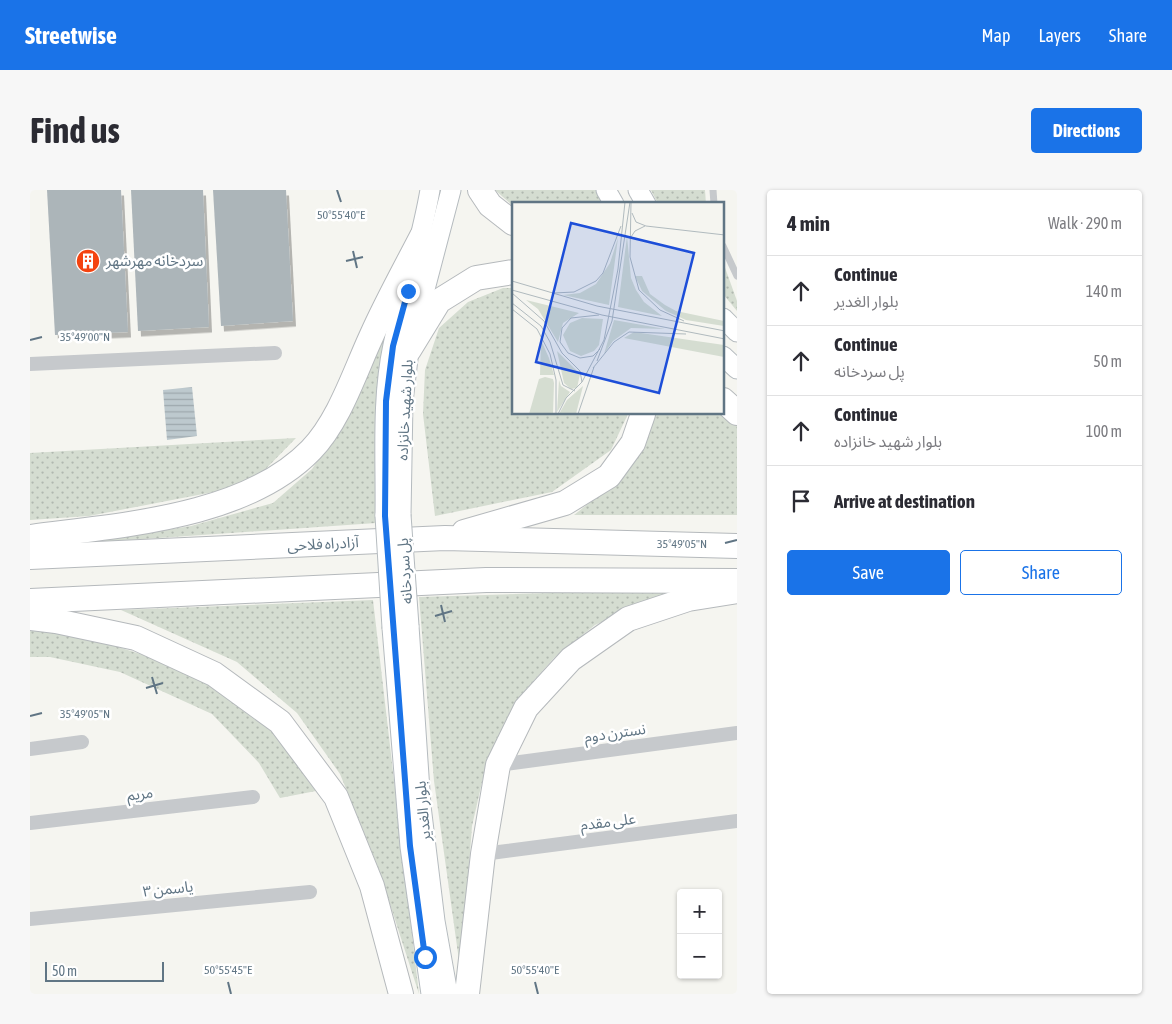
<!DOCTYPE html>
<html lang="en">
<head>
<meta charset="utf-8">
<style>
	:root { --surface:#fff; --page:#f7f7f7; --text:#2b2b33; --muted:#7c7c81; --line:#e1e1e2; --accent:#1a73e8 }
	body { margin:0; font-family:"Asap Condensed","Noto Sans Arabic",sans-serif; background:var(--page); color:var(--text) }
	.controls { position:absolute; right:15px; bottom:15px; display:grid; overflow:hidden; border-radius:5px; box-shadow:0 1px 4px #0004 }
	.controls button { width:45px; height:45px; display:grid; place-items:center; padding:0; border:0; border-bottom:1px solid var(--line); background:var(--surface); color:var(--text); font:25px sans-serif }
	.scale { position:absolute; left:15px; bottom:12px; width:119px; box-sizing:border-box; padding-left:5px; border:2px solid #607584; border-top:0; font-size:14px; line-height:18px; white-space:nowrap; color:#607584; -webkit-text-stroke:4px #fff; paint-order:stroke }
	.stop { position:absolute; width:15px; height:15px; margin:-11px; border:4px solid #1a73e8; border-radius:50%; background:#fff }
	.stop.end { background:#1a73e8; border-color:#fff; box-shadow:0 1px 5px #0008 }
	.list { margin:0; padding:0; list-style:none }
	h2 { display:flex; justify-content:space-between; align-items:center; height:65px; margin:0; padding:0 20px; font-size:21px }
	h2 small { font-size:16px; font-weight:400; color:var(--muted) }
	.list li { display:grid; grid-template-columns:32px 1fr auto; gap:15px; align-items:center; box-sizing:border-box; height:70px; padding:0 20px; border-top:1px solid var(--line) }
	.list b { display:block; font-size:19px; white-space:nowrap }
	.list p { margin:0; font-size:16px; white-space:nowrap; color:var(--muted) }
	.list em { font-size:16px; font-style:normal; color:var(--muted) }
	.actions { display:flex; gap:10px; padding:15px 20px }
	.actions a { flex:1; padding:11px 0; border:1px solid var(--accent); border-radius:5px; text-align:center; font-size:18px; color:var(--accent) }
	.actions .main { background:var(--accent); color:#fff }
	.icon { flex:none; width:28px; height:28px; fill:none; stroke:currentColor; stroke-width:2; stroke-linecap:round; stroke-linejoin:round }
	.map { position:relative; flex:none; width:707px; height:804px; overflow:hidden; border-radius:5px }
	header { display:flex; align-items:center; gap:30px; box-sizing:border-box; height:70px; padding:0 25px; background:var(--accent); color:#fff }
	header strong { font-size:24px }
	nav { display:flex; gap:28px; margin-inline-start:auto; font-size:18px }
	.intro { display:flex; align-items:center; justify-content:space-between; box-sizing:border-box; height:120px; padding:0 30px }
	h1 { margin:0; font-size:35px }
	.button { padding:12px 22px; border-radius:5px; background:var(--accent); color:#fff; font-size:18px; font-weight:700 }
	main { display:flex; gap:30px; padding:0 30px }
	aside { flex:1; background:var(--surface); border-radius:5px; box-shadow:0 1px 4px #0004 }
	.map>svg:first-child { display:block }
	.grass { fill:url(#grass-dots) }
	.water { fill:url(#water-rules) }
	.building { fill:#acb5b9; filter:url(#shadow) }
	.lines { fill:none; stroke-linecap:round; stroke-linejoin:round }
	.secondary-casing { stroke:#b5bbbf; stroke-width:21 }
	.highway-casing { stroke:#b5b9bc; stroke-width:26 }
	.lane { stroke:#c6c9cc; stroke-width:7 }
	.street { stroke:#c6c9cc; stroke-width:14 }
	.secondary { stroke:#fff; stroke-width:19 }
	.highway { stroke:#fff; stroke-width:24 }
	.secondary-bridge-casing { stroke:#b5bbbf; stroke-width:21; stroke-linecap:butt }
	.secondary-bridge { stroke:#fff; stroke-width:19 }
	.route { stroke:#1a73e8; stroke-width:6 }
	.ticks { fill:none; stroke:#607584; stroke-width:2 }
	.labels { text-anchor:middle; stroke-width:5; stroke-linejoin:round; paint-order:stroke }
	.poi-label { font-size:15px; fill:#607584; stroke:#fff; text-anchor:start }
	.street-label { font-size:15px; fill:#607584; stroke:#fff }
	.inset-road { fill:none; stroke:#b0babe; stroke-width:1 }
	.view { fill:#1d4ed8; fill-opacity:0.15; stroke:#1d4ed8; stroke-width:2.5 }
	.inset-edge { fill:none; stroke:#607584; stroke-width:2.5 }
	.ticks-label { font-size:12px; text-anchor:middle; fill:#607584; stroke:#fff; stroke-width:5; stroke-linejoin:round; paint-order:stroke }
</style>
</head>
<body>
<header>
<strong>Streetwise</strong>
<nav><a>Map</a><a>Layers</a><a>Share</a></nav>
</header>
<div class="intro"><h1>Find us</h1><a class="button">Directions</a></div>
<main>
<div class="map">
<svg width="707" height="804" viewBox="0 0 707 804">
	<defs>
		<pattern id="grass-dots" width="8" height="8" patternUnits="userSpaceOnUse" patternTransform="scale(1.25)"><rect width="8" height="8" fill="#d5ddd1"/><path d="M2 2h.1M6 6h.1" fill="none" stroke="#b0b8af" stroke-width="1.8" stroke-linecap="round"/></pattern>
		<pattern id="water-rules" width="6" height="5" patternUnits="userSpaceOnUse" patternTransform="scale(1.25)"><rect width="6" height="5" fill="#bdc9ce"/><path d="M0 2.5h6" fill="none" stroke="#9da8ad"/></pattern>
		<filter id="shadow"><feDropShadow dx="3" dy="5.5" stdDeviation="0" flood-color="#0004"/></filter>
	</defs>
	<rect width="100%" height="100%" fill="#f5f5f0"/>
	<g class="grass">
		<polygon points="465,0 568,0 575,14 483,14 483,16"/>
		<polygon points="621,0 675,0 676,14 628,14"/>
		<polygon points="693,72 707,111 707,121 693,104"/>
		<polygon points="473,98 483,98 483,224 598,224 581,260 522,302 405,326 393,224 395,180 409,138 438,112"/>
		<polygon points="355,138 346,333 56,353 161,336 243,313 282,279 322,219"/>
		<path d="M693,223L707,235V325H544C586,291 611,279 623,224Z"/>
		<polygon points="266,248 220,295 59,326 0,330 0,263"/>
		<polygon points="654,399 613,413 565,435 524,468 490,506 455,579 442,636 431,785 404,591 389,407"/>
		<polygon points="343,410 389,804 348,677 310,584 267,523 207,472 91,420"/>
		<polygon points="0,437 76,453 135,472 186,495 232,527 291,600 250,608 229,573 182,524 90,482 20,467 0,467"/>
	</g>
	<polygon class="water" points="162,197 167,246 137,250 133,200"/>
	<g class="building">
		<polygon points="17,0 91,0 98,142 25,145"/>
		<polygon points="101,0 173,0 179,137 108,141"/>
		<polygon points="183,0 256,0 263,131 191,136"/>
	</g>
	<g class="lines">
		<g class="secondary-casing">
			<g id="secondary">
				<polyline points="576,0 584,14"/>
				<polyline points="608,0 616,14"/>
				<polyline points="693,128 707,142"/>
				<polyline points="693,166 707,179"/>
				<polyline points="371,325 373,212 379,160 421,0"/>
				<path d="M355,326C356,270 351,211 363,155C374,103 391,53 400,0"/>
				<polyline points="379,436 391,616 405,731 418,804"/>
				<polyline points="362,438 380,657 401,804"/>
			</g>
		</g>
		<g class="highway-casing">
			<g id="highway">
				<polyline points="450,0 460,15 483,33"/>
				<polyline points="379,160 409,111 446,88 483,82"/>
				<polyline points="693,210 707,223"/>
				<polyline points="434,342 535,313 579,286 603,253 613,224"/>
				<path d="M0,347C89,335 215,328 281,260C309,231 324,184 341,147C356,113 375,79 392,46"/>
				<polyline points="0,367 415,348 707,356"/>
				<polyline points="0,411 456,390 707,391"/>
				<polyline points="0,428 26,431 106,448 184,484 250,532 306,607 342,696 371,804"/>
				<polyline points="437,804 453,664 468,575 496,518 541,469 598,429 658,409 707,401"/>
			</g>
		</g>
		<g class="lane">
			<polyline points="683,0 684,14"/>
			<polyline points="693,56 707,86"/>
		</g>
		<g class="street">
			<polyline points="0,174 245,163"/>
			<polyline points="0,559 52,552"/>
			<polyline points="468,575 707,543"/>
			<polyline points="0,633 223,607"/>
			<polyline points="453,664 707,631"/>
			<polyline points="0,729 280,702"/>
		</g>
		<use href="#secondary" class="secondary"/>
		<use href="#highway" class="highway"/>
		<g class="secondary-bridge-casing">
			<g id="secondary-bridge">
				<polyline points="371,325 379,436"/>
				<polyline points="355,326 362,438"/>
			</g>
		</g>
		<use href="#secondary-bridge" class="secondary-bridge"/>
	</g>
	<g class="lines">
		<polyline class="route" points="378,101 363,156 356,211 355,326 380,656 395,767"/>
	</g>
	<path class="ticks" d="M307,0L311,12M323,61L327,78M316,71L333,67M0,150L12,147M695,353L707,350M411,415L415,432M405,426L422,421M122,487L127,504M116,498L133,493M0,526L12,523M198,792L201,804M505,792L508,804"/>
	<defs>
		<g id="building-disc" transform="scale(1.25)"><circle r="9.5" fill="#f44310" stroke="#fff"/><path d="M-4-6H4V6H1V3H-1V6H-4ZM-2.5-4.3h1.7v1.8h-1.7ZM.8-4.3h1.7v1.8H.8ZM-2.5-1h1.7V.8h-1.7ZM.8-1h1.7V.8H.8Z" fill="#fff"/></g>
	</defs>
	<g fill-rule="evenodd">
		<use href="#building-disc" x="58" y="71"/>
	</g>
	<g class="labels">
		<g class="poi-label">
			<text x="76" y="76">سردخانه مهرشهر</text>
		</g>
		<g class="street-label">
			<text transform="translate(375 220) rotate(-87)" y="5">بلوار شهید خانزاده</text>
			<text transform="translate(293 354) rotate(-3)" y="5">آزادراه فلاحی</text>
			<text transform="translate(375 381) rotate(-94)" y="5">پل سردخانه</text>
			<text transform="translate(585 543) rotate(-8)" y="5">نسترن دوم</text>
			<text transform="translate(110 604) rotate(-7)" y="5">مریم</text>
			<text transform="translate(393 621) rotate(-95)" y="5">بلوار الغدیر</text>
			<text transform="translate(578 632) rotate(-7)" y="5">علی مقدم</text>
			<text transform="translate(138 699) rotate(-6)" y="5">یاسمن ۳</text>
		</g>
	</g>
	<g transform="translate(482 12)">
		<rect width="212" height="212" fill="#f5f5f0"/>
		<path d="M115,34L119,76L124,88L132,100L150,114L106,105ZM106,36L97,103L51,93L68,91L84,82L98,61ZM123,74H130L138,92L153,103L164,109L212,119V124L174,118L154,109L130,89ZM14,98L67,111L51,121L46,140L26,107ZM70,116L91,117L87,143L82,149L69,154L58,149L51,133L58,121ZM102,118L153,127L119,126L101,139L92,152ZM122,130L212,143V155L112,136ZM29,138L37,156L42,173H28ZM45,149L68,172L65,186L59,187L52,181ZM33,175L41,177L42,181L41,212H17L27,177ZM47,178L49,184L58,190L45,210ZM71,184L64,212H47L55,198Z" fill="#d5ddd1"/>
		<path class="inset-road" d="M119,0L118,55L127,88L148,108L172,119M120,11L124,20L134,24L213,33M119,35L123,29L133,24M0,79L85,104L213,129M0,88L90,113L213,137M0,91L32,119L50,151L68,169L70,180M42,91L62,90L84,79L91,71L109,24M0,101L29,124L38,140L51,183L63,189M0,107L25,127L38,152L44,178V212M87,113L59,116L50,126L48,140L56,151L68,156L81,154L88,147M85,159L100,119L118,0M81,166L102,140L117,130L174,132M46,212L54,196L70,180L92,138L106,67L113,0M66,212L82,165"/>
		<path class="view" d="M59,21L182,51L147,191L24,160Z"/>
		<rect width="212" height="212" class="inset-edge"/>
	</g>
	<g class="ticks-label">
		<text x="311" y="29">50°55'40"E</text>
		<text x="55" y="151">35°49'00"N</text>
		<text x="652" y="358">35°49'05"N</text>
		<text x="55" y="528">35°49'05"N</text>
		<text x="198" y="784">50°55'45"E</text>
		<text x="505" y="784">50°55'40"E</text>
	</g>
</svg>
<div class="controls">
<button>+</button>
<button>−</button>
</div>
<div class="scale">50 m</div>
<div class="stop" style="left:395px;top:767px"></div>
<div class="stop end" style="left:378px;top:101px"></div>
</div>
<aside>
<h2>4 min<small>Walk · 290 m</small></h2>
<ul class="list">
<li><svg class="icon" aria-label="ahead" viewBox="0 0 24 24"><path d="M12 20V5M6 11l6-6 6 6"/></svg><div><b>Continue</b><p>بلوار الغدیر</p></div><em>140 m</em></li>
<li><svg class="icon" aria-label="ahead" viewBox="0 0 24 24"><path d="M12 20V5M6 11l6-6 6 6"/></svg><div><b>Continue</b><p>پل سردخانه</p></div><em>50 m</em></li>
<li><svg class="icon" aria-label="ahead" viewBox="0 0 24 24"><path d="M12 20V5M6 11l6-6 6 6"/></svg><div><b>Continue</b><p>بلوار شهید خانزاده</p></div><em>100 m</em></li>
<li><svg class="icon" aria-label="arrive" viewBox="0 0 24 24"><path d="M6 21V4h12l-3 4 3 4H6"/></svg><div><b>Arrive at destination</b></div></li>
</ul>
<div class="actions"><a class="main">Save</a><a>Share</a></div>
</aside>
</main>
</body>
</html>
